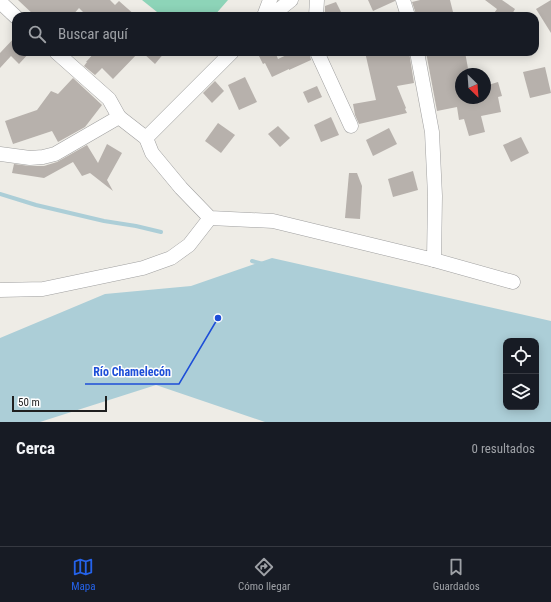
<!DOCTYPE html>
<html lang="es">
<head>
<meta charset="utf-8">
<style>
	:root { --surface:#171b24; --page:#20242c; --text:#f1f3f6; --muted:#9ea1a6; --line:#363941; --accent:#2563eb }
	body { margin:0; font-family:"Roboto Condensed",sans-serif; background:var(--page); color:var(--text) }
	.controls { position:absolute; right:12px; bottom:12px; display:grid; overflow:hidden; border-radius:8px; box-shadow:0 2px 10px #0003 }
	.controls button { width:36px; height:36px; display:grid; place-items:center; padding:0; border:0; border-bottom:1px solid var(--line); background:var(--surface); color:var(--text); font:20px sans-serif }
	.compass { position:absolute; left:455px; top:68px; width:36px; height:36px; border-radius:50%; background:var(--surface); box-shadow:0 2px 10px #0003; rotate:155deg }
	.scale { position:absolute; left:12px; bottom:10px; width:95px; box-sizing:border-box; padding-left:4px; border:2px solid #1f1f1f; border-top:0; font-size:11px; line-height:14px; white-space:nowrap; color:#1f1f1f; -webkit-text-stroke:3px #fff; paint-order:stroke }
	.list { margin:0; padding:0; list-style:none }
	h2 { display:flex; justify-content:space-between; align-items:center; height:52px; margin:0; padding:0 16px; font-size:17px }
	h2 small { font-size:13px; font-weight:400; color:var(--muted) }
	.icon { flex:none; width:22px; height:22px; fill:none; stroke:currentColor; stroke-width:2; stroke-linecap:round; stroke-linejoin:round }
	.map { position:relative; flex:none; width:551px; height:422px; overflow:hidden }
	.search { position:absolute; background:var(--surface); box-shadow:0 2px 10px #0003; left:12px; right:12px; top:12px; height:44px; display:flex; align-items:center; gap:10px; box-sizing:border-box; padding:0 14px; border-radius:12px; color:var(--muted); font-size:15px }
	.sheet { height:124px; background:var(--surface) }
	nav { display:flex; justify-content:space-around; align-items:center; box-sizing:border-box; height:56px; border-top:1px solid var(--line); background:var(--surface); font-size:11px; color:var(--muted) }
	nav a { display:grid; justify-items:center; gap:2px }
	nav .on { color:var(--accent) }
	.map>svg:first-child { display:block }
	.pitch { fill:#8dd4b8 }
	.water { fill:#acced7; fill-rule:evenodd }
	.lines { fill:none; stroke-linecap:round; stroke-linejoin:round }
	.stream { stroke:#acced7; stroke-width:4 }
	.building { fill:#b7b1ac }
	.minor-casing { stroke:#a0a0a0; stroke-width:15 }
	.minor { stroke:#fff; stroke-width:14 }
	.leader { fill:none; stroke:#1d4ed8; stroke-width:1.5 }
	.callout-dot { fill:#1d4ed8; stroke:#fff; stroke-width:1.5 }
	.callout-label { font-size:12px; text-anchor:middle; font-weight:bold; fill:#1d4ed8; stroke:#fff; stroke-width:3; stroke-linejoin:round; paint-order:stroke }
</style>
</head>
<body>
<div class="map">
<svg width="551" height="422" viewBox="0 0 551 422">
	<rect width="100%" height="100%" fill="#eeece6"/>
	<polygon class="pitch" points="142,0 228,0 214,16 162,16"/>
	<path class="water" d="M272,258L551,321V422H265L156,385L40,422H0V338L105,294L191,286ZM506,341H536V407H506Z"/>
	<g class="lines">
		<g class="stream">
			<polyline points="0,194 36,205 104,221 136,226 161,232"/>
			<polyline points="252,261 263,264"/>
		</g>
	</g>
	<g class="building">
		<polygon points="18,0 110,0 115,5 119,1 136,16 87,16 79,8 72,16 35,16"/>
		<polygon points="368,0 395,0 395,1 373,11"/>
		<polygon points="420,0 450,0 454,16 423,16 422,13 416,14 412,2"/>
		<polygon points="485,0 502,0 515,9 511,16 492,16 497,9"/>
		<polygon points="551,0 551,33 536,9"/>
		<polygon points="336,2 343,16 325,16 325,6"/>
		<polygon points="16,36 16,52 30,52 19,64 11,56 0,68 0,53"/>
		<polygon points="95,52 139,52 113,79 102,68 95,75 84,66 87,62 86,62"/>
		<polygon points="142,52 165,52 155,64"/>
		<polygon points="257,52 275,52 278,59 293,52 309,52 311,60 289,70 289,69 272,77 265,63 263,64"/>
		<polygon points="365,52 409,52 414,83 397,86 406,108 405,109 407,113 359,124 355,115 353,104 376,100"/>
		<polygon points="426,52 465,52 469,74 461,74 461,98 485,98 485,86 498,82 502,96 498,97 501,112 481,116 485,132 469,136 464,119 459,120 457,107 437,111"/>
		<polygon points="545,67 551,93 530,98 523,72"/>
		<polygon points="245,77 257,102 239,110 228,85"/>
		<polygon points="73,78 102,105 85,127 58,142 52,131 13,144 5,121 37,110 51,91 58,94"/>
		<polygon points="215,81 224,91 212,103 203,93"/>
		<polygon points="317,86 322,97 308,103 303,92"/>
		<polygon points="331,117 339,135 321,142 314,125"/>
		<polygon points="218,123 235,135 221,153 205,141"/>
		<polygon points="278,126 290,138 280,147 268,134"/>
		<polygon points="389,128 397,144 373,156 366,140"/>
		<polygon points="521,137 529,153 511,162 503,145"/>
		<polygon points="107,144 122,153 107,180 113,191 90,173 82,176 73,162 44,178 12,173 14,164 30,166 44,166 57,162 87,145 98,163"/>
		<polygon points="413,171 418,190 393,197 388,179"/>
		<polygon points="349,173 357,173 362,186 360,219 345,218"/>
	</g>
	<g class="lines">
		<g class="minor-casing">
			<g id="minor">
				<polyline points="403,0 408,16"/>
				<polyline points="0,2 16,17"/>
				<polyline points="264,16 270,0"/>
				<polyline points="271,16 291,0"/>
				<polyline points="316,16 317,0"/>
				<polyline points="56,52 109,99 119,117"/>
				<polyline points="317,52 351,126"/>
				<polyline points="146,138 232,52"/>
				<polyline points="0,154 30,158 43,157 55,154 119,117 146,138 152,153 181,188 210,218 273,221 434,260 435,196 432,132 417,52"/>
				<polyline points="434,260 513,282"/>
				<polyline points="0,290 43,289 143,268 171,258 189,245 210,218"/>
			</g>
		</g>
		<use href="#minor" class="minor"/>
	</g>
	<path class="leader" d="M218 318L179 384H85"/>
	<circle class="callout-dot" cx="218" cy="318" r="4"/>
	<g class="callout-label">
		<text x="132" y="376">Río Chamelecón</text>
	</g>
</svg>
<div class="controls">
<button><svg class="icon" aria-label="locate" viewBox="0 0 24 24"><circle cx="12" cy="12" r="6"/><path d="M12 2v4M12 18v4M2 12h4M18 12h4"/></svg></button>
<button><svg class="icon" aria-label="layers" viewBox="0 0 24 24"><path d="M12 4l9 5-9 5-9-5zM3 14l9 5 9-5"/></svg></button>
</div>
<svg class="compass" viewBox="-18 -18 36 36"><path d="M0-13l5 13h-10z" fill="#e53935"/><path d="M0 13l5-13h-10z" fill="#9ea1a6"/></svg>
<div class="scale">50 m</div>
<div class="search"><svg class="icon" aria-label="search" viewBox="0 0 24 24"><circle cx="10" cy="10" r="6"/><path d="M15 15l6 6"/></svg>Buscar aquí</div>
</div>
<section class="sheet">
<h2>Cerca<small>0 resultados</small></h2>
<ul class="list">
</ul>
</section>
<nav>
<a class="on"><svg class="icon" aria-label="map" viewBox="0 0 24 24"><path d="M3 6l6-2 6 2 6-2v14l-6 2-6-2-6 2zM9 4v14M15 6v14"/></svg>Mapa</a>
<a><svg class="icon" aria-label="directions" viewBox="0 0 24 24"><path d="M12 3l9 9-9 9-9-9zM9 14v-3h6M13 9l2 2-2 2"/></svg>Cómo llegar</a>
<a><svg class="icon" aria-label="saved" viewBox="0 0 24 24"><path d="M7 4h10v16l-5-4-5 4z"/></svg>Guardados</a>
</nav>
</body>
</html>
